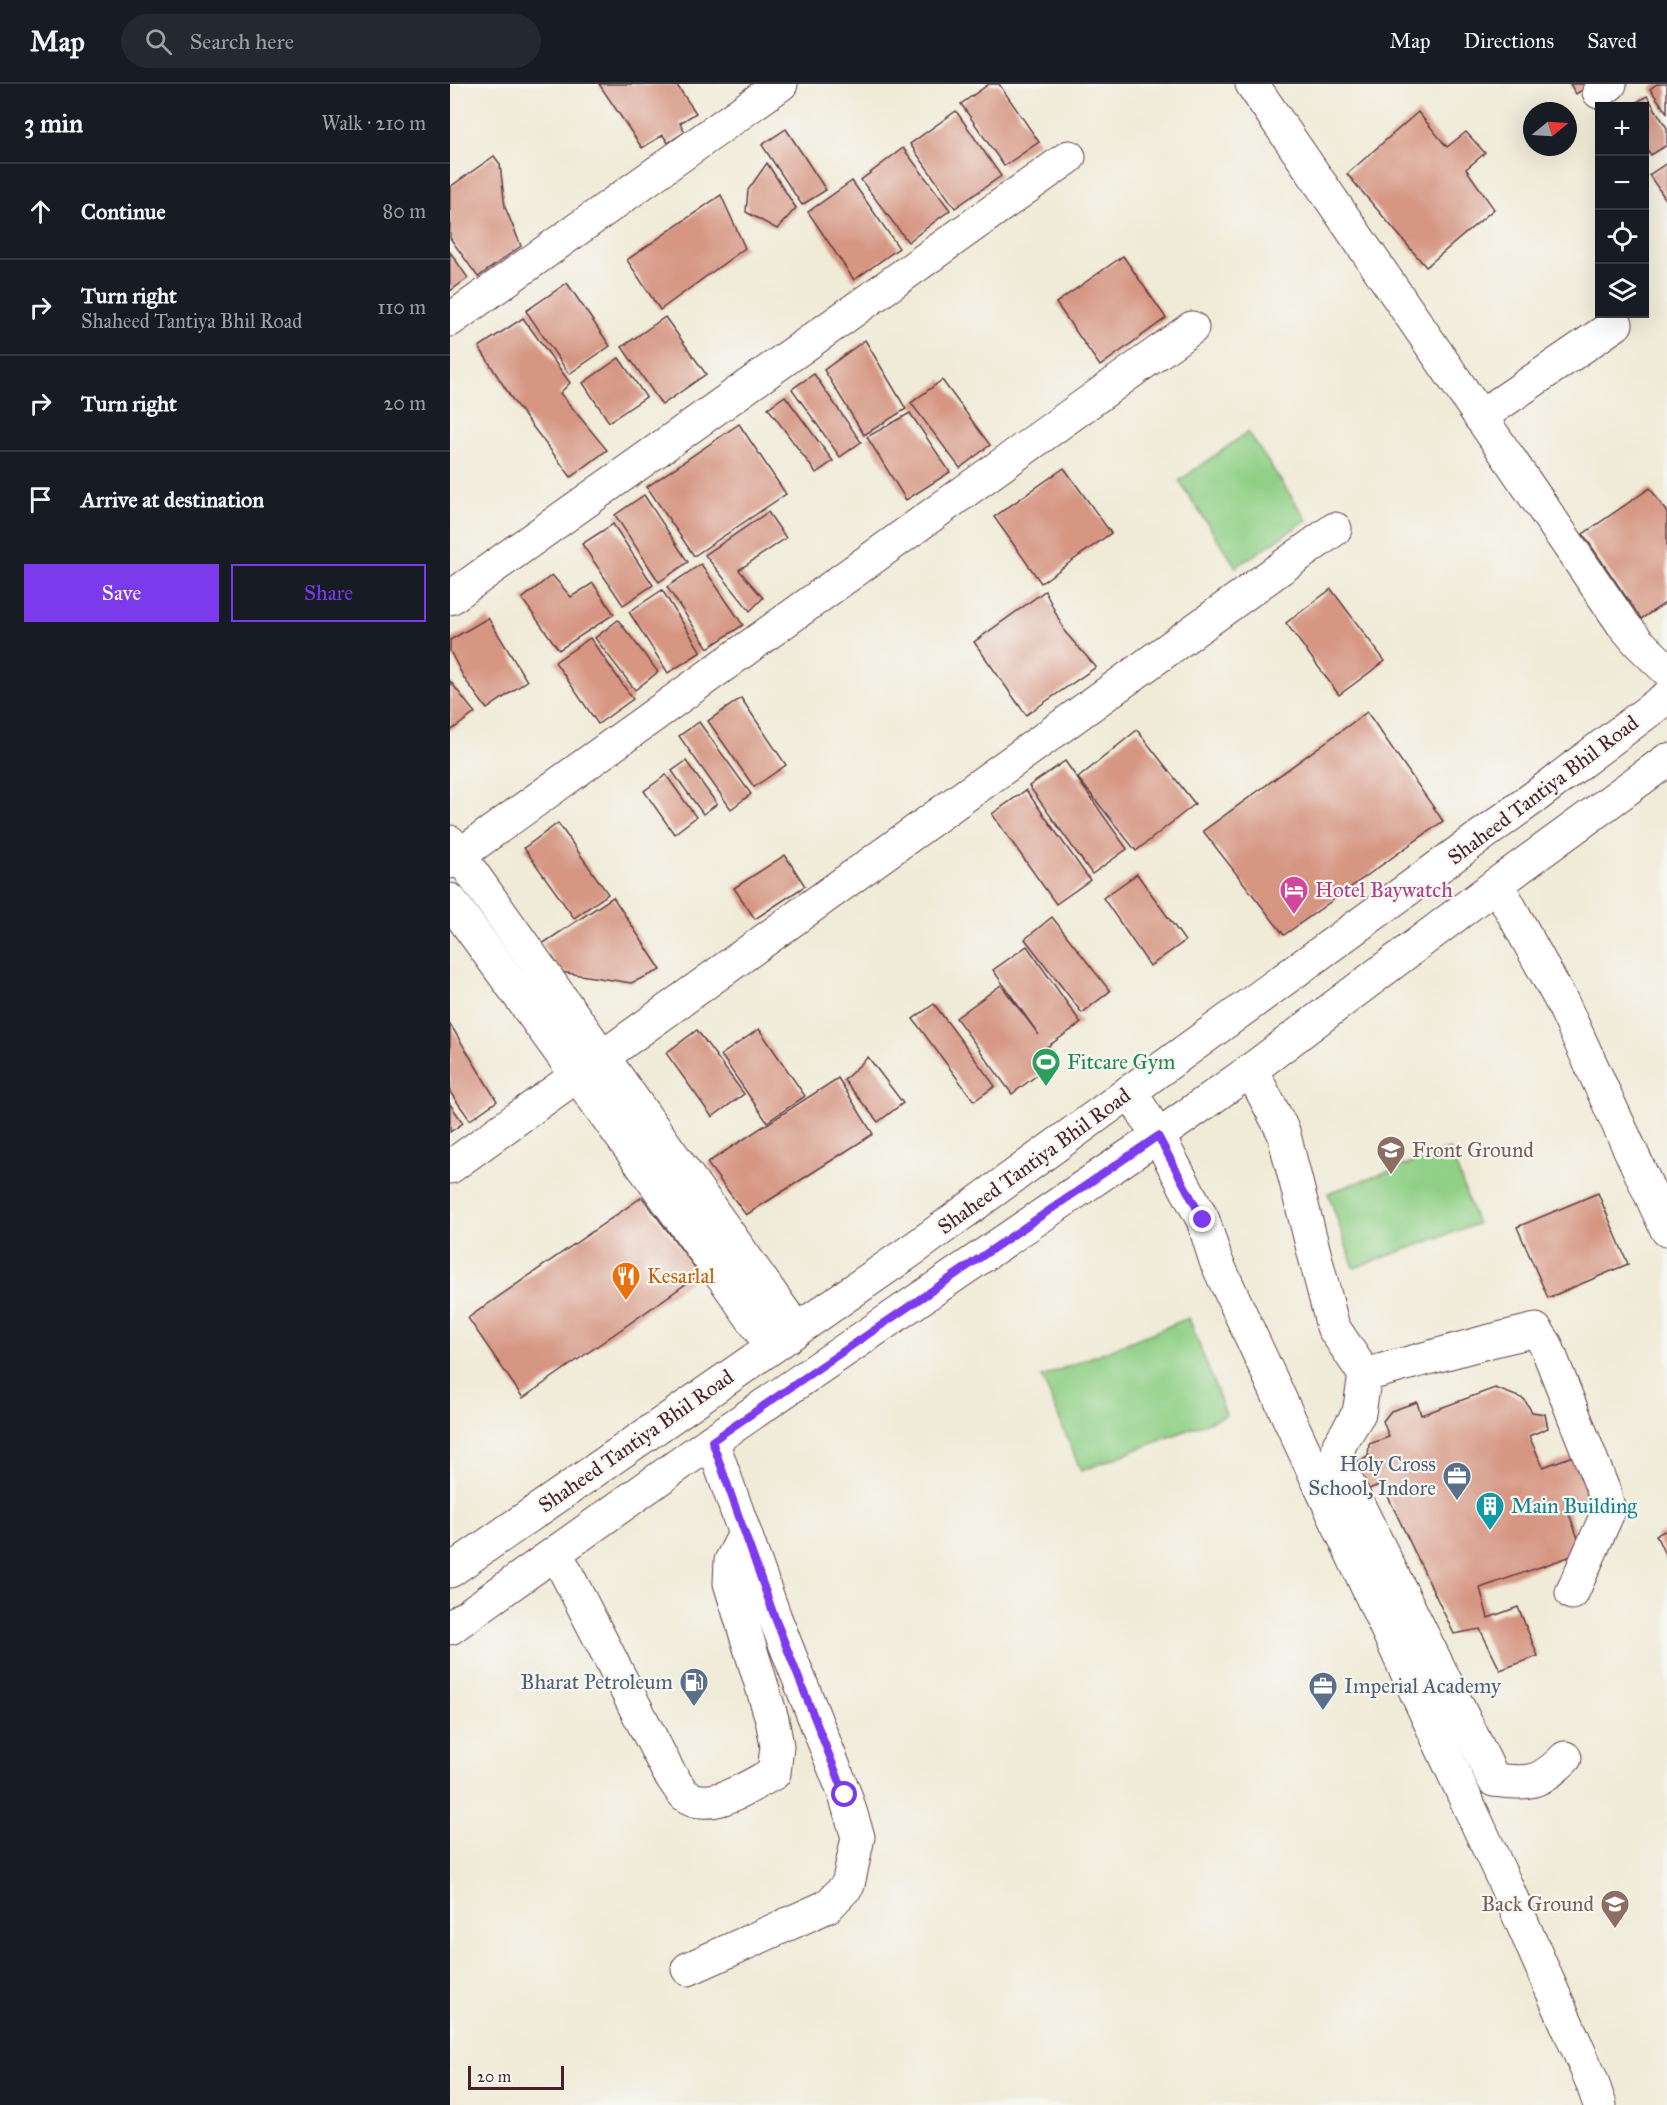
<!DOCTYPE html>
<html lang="en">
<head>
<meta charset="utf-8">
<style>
	:root { --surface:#171b24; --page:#242831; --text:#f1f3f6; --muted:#9ea1a6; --line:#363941; --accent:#7c3aed }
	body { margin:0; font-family:"IM FELL Great Primer",serif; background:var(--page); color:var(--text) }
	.controls { position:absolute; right:18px; top:18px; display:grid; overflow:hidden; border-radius:0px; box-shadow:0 6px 24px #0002 }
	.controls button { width:54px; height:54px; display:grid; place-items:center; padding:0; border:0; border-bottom:2px solid var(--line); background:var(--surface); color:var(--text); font:30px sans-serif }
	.compass { position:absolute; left:1073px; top:18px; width:54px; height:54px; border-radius:50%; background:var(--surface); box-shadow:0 6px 24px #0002; rotate:72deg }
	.scale { position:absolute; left:18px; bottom:15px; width:96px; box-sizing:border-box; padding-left:6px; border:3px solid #4a1f2b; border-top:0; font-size:16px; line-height:21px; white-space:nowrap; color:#4a1f2b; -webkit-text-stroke:4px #f6f6f2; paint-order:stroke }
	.stop { position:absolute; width:18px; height:18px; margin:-14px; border:4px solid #7c3aed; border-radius:50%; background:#fff }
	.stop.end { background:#7c3aed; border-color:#fff; box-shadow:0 2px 6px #0008 }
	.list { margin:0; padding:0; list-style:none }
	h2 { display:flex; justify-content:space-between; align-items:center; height:78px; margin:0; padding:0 24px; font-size:26px }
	h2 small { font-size:20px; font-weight:400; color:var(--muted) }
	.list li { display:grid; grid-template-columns:39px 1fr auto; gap:18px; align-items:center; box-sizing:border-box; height:96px; padding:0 24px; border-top:2px solid var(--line) }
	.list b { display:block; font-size:22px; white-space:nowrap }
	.list p { margin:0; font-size:20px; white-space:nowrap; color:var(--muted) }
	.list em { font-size:20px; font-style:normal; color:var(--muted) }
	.actions { display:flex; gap:12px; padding:18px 24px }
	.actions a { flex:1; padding:14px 0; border:2px solid var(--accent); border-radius:0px; text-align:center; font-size:21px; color:var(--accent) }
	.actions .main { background:var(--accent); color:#fff }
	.icon { flex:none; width:33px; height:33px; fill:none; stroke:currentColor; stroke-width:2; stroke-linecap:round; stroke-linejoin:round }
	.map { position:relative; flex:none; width:1217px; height:2021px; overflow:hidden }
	header { display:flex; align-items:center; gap:36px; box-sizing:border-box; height:84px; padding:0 30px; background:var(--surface); border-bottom:2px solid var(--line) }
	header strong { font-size:28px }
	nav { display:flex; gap:33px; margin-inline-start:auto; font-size:21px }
	.search { width:420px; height:54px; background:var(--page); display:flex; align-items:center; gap:15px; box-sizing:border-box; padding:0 21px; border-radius:33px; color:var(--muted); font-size:22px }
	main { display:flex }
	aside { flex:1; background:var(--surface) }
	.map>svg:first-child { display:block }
	.green { fill:#90d086; stroke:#6d7858; stroke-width:1.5 }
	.building { fill:#d69682 }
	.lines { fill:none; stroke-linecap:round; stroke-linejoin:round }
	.minor-casing { stroke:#633e45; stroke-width:35 }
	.major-casing { stroke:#633e45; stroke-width:35 }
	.minor { stroke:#fff; stroke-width:33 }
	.major { stroke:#fff; stroke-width:33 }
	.route { stroke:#7c3aed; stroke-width:8 }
	.labels { text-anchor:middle; stroke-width:4.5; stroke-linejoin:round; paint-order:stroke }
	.street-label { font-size:21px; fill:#4a1f2b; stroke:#f6f6f2 }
	.hotel-label { font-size:21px; fill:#b23c85; stroke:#f6f6f2; text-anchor:start }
	.leisure-label { font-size:21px; fill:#27864d; stroke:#f6f6f2; text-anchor:start }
	.education-label { font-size:21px; fill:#785e54; stroke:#f6f6f2; text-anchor:start }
	.food-label { font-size:21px; fill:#c56008; stroke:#f6f6f2; text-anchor:start }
	.service-label { font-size:21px; fill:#4e5e75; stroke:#f6f6f2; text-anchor:end }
	.culture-label { font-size:21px; fill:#0d838f; stroke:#f6f6f2; text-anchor:start }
</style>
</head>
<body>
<header>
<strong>Map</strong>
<div class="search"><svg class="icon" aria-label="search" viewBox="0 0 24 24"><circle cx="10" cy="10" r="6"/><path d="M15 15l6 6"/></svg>Search here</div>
<nav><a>Map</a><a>Directions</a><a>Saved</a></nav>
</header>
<main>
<aside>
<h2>3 min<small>Walk · 210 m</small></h2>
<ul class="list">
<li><svg class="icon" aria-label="ahead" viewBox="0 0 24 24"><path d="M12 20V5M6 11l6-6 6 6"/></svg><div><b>Continue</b></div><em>80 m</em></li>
<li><svg class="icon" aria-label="right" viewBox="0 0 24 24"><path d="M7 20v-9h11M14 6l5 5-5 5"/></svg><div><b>Turn right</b><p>Shaheed Tantiya Bhil Road</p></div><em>110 m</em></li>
<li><svg class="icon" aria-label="right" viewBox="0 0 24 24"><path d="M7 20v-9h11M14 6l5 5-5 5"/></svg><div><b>Turn right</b></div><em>20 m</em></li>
<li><svg class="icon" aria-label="arrive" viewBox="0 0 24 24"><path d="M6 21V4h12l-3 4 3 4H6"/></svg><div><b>Arrive at destination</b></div></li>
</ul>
<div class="actions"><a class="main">Save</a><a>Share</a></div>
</aside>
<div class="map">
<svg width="1217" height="2021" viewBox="0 0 1217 2021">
	<rect width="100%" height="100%" fill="#f6f6f2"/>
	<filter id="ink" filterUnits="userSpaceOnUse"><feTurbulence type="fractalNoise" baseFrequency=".0167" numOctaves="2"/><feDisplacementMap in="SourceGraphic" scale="12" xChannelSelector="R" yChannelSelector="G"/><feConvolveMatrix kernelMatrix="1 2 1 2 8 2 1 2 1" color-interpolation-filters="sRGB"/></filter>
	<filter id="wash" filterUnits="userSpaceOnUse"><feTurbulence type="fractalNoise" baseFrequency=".008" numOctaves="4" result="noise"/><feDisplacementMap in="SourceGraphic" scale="24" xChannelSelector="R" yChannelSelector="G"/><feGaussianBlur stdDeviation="1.35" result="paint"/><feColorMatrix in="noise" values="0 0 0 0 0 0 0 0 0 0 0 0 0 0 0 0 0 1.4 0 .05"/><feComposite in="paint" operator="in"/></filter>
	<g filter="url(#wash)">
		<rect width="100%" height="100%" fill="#f0ebd7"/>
		<g class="green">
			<polygon points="798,348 857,436 786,483 729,397"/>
			<polygon points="1000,1065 1027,1140 904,1184 878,1109"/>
			<polygon points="739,1234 776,1331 631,1387 592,1293"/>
		</g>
		<g id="blocks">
			<g class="building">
				<polygon points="149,0 226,0 246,29 230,39 235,48 218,59 213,51 192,64"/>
				<polygon points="539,0 549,0 589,58 554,82 511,20"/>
				<polygon points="1120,0 1142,0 1126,10"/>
				<polygon points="1207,0 1217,0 1217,29 1200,5"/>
				<polygon points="1197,12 1217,44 1217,61 1201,71 1194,61 1194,22 1180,22"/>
				<polygon points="506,27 551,92 505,124 460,60"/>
				<polygon points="968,28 997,63 1016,48 1035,69 1016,85 1044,125 976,183 897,90"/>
				<polygon points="336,45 376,106 352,121 312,61"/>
				<polygon points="453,64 500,126 458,158 411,96"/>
				<polygon points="44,72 50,80 55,123 71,162 28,193 0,154 0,103"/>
				<polygon points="317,79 346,124 327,145 296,128 298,106"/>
				<polygon points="1217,79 1217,117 1199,91"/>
				<polygon points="402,97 449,164 404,196 358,128"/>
				<polygon points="271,111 295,164 210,226 177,176"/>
				<polygon points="0,168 18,194 0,207"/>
				<polygon points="673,172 716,234 650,282 606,219"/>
				<polygon points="117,199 160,262 119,290 76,227"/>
				<polygon points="215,233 256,290 212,321 172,263"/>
				<polygon points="73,234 120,299 110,309 157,366 121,393 64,318 29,263"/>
				<polygon points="415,256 456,325 414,351 374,286"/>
				<polygon points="169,274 196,313 159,338 133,299"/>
				<polygon points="364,290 411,358 390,373 342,305"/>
				<polygon points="492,296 540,361 510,384 461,319"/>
				<polygon points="335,312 383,377 366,389 318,324"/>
				<polygon points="460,329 500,388 456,416 417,353"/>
				<polygon points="289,340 336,410 244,472 197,403"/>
				<polygon points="614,384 661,449 591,499 544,433"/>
				<polygon points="1200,404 1217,429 1217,518 1191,535 1133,450"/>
				<polygon points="194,411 238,478 209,498 165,431"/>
				<polygon points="318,428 336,454 289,486 313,514 300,527 255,471"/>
				<polygon points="163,440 203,501 173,521 132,460"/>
				<polygon points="251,480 293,541 258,564 217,503"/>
				<polygon points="102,491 121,513 143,499 164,530 109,566 72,515"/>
				<polygon points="881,505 935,577 889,611 836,539"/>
				<polygon points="212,506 251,568 218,589 179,528"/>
				<polygon points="595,507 615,548 646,583 576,631 524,558"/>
				<polygon points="38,534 77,597 37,625 14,594 0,567 0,556"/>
				<polygon points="168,536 208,588 185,606 145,554"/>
				<polygon points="140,554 183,615 148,640 105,578"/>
				<polygon points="0,597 25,629 0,647"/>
				<polygon points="291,614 336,681 304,703 258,637"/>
				<polygon points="917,628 993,737 834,851 753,747"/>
				<polygon points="249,638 301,710 281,725 229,652"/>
				<polygon points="687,646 745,720 686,767 628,694"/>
				<polygon points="236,677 267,720 253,730 222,687"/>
				<polygon points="615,677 677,765 642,790 579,702"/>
				<polygon points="216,691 246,733 224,750 194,707"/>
				<polygon points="576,706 640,796 606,820 542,730"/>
				<polygon points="108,739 158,810 124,834 74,764"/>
				<polygon points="335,771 355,802 305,835 284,804"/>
				<polygon points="687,790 735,857 700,882 653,814"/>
				<polygon points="163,813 211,886 181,899 111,888 92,860"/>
				<polygon points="602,833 660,907 632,929 575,855"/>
				<polygon points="577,862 631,939 597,963 607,976 562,1010 506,934 551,901 589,951 543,886"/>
				<polygon points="484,920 545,1002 524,1017 463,935"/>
				<polygon points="0,940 47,1017 20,1036 0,1008"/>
				<polygon points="309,945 355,1012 317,1038 271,971"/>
				<polygon points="247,946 294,1010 262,1033 216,969"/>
				<polygon points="418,973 453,1019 428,1038 394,996"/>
				<polygon points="388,994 423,1050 296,1131 257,1079"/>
				<polygon points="0,1020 13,1039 0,1048"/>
				<polygon points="1148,1109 1178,1180 1098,1214 1067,1143"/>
				<polygon points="192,1113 250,1190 73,1314 18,1234"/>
				<polygon points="1045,1304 1074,1315 1082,1328 1095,1330 1098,1344 1079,1352 1093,1383 1123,1372 1146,1413 1118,1427 1133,1468 1030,1504 1038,1534 1068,1523 1088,1572 1050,1586 1030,1545 1004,1550 932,1400 911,1408 900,1381 918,1373 919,1360 939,1353 933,1337 941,1327 967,1318 971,1331"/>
				<polygon points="1217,1446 1217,1475 1206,1451"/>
			</g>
		</g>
	</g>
	<g filter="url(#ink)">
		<use href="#blocks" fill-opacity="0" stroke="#633e45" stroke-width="1.5"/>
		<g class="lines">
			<g class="minor-casing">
				<g id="minor">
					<polyline points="802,0 1172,539 1189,559 1217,586"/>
					<polyline points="1149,8 1160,0"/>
					<polyline points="0,236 331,0"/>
					<polyline points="1030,333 1166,240"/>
					<polyline points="0,514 619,73"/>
					<polyline points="0,758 346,1245"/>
					<polyline points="0,778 742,244"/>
					<polyline points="1047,800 1113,920 1217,1146"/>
					<polyline points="0,816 276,1197 322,1263"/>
					<path d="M801,986L833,1047L883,1243L915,1291L909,1329L889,1361L887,1378L1044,1696C1079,1700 1089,1700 1115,1674"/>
					<polyline points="680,1007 708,1052 753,1136 766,1177 1052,1793 1141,1995 1150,2021"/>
					<polyline points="0,1083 885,445"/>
					<polyline points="915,1291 1040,1257 1086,1246 1096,1261 1154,1408 1159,1426 1122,1509"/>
					<path d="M106,1469L218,1687C223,1694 229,1705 235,1711C260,1730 301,1701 324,1689L327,1662L322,1635L280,1499L281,1477L295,1450"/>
					<polyline points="238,1885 378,1822 398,1801 408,1753 395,1711 325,1534 262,1357"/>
				</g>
			</g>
			<g class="major-casing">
				<g id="major">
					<polyline points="0,1487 469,1161 1086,712 1217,613"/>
					<polyline points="0,1544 262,1357 708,1052 801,986 1047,800 1217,676"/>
				</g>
			</g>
			<use href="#minor" class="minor"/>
			<use href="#major" class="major"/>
		</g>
	</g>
	<g class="lines" filter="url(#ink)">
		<polyline class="route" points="395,1711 325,1534 262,1357 708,1052 753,1136"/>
	</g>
	<defs>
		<g id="hotel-pin" transform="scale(1.5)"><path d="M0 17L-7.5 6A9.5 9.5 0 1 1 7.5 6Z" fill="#d1479c" stroke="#f6f6f2"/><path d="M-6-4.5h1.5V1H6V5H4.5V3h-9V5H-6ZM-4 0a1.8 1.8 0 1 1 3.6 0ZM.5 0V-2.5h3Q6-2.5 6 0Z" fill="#fff"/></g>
		<g id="stadium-pin" transform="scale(1.5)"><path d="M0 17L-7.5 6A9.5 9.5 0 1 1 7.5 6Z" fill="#2e9e5b" stroke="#f6f6f2"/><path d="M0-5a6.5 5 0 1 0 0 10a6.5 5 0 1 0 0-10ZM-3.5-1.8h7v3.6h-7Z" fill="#fff"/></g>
		<g id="school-pin" transform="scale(1.5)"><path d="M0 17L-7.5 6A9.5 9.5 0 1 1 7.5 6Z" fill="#8d6e63" stroke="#f6f6f2"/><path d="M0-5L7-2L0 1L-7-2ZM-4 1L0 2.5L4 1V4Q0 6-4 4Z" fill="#fff"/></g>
		<g id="restaurant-pin" transform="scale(1.5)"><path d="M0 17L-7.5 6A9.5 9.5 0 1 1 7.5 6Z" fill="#e8710a" stroke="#f6f6f2"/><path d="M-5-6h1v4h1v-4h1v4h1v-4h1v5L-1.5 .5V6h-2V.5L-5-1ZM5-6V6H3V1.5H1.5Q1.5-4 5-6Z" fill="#fff"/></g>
		<g id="office-pin" transform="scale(1.5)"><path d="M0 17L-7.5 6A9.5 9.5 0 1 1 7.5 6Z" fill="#5c6f8a" stroke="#f6f6f2"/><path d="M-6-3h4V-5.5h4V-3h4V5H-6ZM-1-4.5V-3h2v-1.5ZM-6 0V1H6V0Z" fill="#fff"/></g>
		<g id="building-pin" transform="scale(1.5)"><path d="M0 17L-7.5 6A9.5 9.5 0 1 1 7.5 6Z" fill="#0f9aa8" stroke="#f6f6f2"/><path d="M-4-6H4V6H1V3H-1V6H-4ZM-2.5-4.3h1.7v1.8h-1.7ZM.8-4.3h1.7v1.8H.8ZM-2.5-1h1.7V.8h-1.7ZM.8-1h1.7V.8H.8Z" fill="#fff"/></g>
		<g id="fuel-pin" transform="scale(1.5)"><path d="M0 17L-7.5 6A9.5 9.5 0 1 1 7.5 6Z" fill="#5c6f8a" stroke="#f6f6f2"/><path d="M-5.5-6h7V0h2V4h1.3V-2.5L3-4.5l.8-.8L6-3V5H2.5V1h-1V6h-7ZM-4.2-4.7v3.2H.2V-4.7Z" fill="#fff"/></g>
	</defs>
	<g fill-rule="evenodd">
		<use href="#hotel-pin" x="844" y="806"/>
		<use href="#stadium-pin" x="596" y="978"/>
		<use href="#school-pin" x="941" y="1066"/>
		<use href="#restaurant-pin" x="176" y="1192"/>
		<use href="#office-pin" x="1007" y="1392"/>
		<use href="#building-pin" x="1040" y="1422"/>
		<use href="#fuel-pin" x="244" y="1598"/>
		<use href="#office-pin" x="873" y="1602"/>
		<use href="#school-pin" x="1165" y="1820"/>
	</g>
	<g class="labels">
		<g class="street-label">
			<text transform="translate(1093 706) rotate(-37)" y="7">Shaheed Tantiya Bhil Road</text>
			<text transform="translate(584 1077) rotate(-36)" y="7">Shaheed Tantiya Bhil Road</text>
			<text transform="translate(186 1357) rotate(-35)" y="7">Shaheed Tantiya Bhil Road</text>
		</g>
		<g class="hotel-label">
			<text x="865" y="813">Hotel Baywatch</text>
		</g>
		<g class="leisure-label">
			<text x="617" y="985">Fitcare Gym</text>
		</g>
		<g class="education-label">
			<text x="962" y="1073">Front Ground</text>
			<text x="1144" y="1827" text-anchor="end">Back Ground</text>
		</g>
		<g class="food-label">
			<text x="197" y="1199">Kesarlal</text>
		</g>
		<g class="service-label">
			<text x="986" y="1387">Holy Cross<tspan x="986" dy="24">School, Indore</tspan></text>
			<text x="223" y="1605">Bharat Petroleum</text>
			<text x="894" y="1609" text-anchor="start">Imperial Academy</text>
		</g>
		<g class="culture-label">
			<text x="1061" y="1429">Main Building</text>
		</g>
	</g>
</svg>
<div class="controls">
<button>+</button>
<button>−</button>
<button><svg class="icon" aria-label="locate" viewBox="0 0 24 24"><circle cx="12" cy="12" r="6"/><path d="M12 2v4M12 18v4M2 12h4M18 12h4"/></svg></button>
<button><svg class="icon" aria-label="layers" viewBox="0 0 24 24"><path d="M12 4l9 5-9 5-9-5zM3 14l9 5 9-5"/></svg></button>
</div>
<svg class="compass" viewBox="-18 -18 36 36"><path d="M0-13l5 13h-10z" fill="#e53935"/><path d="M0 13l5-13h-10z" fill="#9ea1a6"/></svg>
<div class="scale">20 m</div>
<div class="stop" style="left:395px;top:1711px"></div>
<div class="stop end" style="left:753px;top:1136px"></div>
</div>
</main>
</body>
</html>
